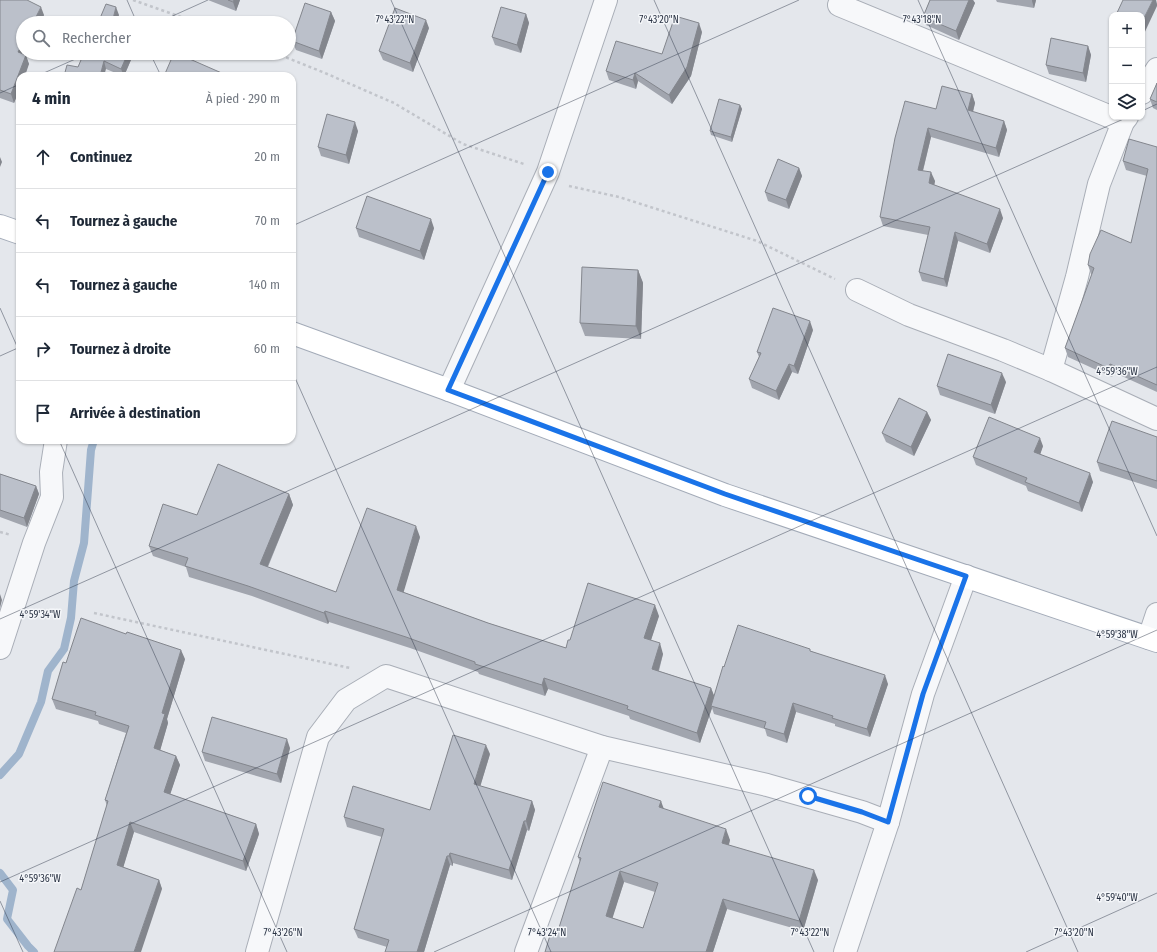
<!DOCTYPE html>
<html lang="fr">
<head>
<meta charset="utf-8">
<style>
	:root { --surface:#fff; --page:#f2f2f3; --text:#1f2937; --muted:#747a83; --line:#e0e1e3 }
	body { margin:0; font-family:"Fira Sans Condensed",sans-serif; background:var(--page); color:var(--text) }
	.controls { position:absolute; right:12px; top:12px; display:grid; overflow:hidden; border-radius:8px; box-shadow:0 1px 3px #0004 }
	.controls button { width:36px; height:36px; display:grid; place-items:center; padding:0; border:0; border-bottom:1px solid var(--line); background:var(--surface); color:var(--text); font:20px sans-serif }
	.stop { position:absolute; width:12px; height:12px; margin:-9px; border:3px solid #1a73e8; border-radius:50%; background:#fff }
	.stop.end { background:#1a73e8; border-color:#fff; box-shadow:0 1px 4px #0008 }
	.list { margin:0; padding:0; list-style:none }
	h2 { display:flex; justify-content:space-between; align-items:center; height:52px; margin:0; padding:0 16px; font-size:17px }
	h2 small { font-size:13px; font-weight:400; color:var(--muted) }
	.list li { display:grid; grid-template-columns:26px 1fr auto; gap:12px; align-items:center; box-sizing:border-box; height:64px; padding:0 16px; border-top:1px solid var(--line) }
	.list b { display:block; font-size:15px; white-space:nowrap }
	.list em { font-size:13px; font-style:normal; color:var(--muted) }
	.icon { flex:none; width:22px; height:22px; fill:none; stroke:currentColor; stroke-width:2; stroke-linecap:round; stroke-linejoin:round }
	.map { position:relative; flex:none; width:1157px; height:952px; overflow:hidden }
	.search { position:absolute; background:var(--surface); box-shadow:0 1px 3px #0004; left:16px; top:16px; width:280px; height:44px; display:flex; align-items:center; gap:10px; box-sizing:border-box; padding:0 14px; border-radius:22px; color:var(--muted); font-size:15px }
	.panel { position:absolute; background:var(--surface); box-shadow:0 1px 3px #0004; left:16px; top:72px; width:280px; height:372px; border-radius:12px }
	.map>svg:first-child { display:block }
	.lines { fill:none; stroke-linecap:round; stroke-linejoin:round }
	.stream { stroke:#9fb4cc; stroke-width:8 }
	.street-casing { stroke:#a9aeb7; stroke-width:24 }
	.primary-casing { stroke:#a3abb8; stroke-width:24 }
	.path { stroke:#c2c5cb; stroke-width:2.5; stroke-dasharray:3 3; stroke-linecap:butt }
	.street { stroke:#f7f8fa; stroke-width:22 }
	.primary { stroke:#fff; stroke-width:22 }
	.wall { fill:#a1a5ae; fill-rule:evenodd }
	.shaded-wall { fill:#83868d }
	.building { fill:#bbc0ca; stroke:#83868d; fill-rule:evenodd }
	.route { stroke:#1a73e8; stroke-width:5 }
	.ticks { fill:none; stroke:#2b3445; stroke-width:1; stroke-opacity:0.45 }
	.ticks-label { font-size:10px; text-anchor:middle; fill:#2b3445; stroke:#f4f6f9; stroke-width:3; stroke-linejoin:round; paint-order:stroke }
</style>
</head>
<body>
<div class="map">
<svg width="1157" height="952" viewBox="0 0 1157 952">
	<rect width="100%" height="100%" fill="#e4e7ec"/>
	<g class="lines">
		<g class="stream">
			<polyline points="0,775 19,754 41,702 48,671 64,649 71,618 74,581 84,543 91,450 94,440"/>
			<polyline points="0,873 13,890 7,919 28,946 34,952"/>
		</g>
		<g class="street-casing">
			<g id="street">
				<polyline points="839,5 1123,122"/>
				<polyline points="1142,93 1157,69"/>
				<polyline points="857,290 909,315 1003,350 1051,370 1157,419"/>
				<polyline points="1051,370 1077,277 1099,184 1123,122 1127,117"/>
				<polyline points="449,390 548,172 606,0"/>
				<polyline points="1149,638 1157,614"/>
				<polyline points="0,648 34,543 52,497 51,472 56,440"/>
				<polyline points="257,952 318,737 346,700 386,676 602,747 767,785 862,812 888,822"/>
				<polyline points="526,952 602,747"/>
				<polyline points="845,952 888,822 923,694 966,576"/>
			</g>
		</g>
		<g class="primary-casing">
			<g id="primary">
				<polyline points="0,226 20,233"/>
				<polyline points="292,333 449,390 725,495 1157,641"/>
			</g>
		</g>
		<g class="path">
			<polyline points="133,0 198,23"/>
			<polyline points="275,53 325,73 394,103 463,144 524,164"/>
			<polyline points="569,186 619,197 757,241 835,279"/>
			<polyline points="0,532 11,535"/>
			<polyline points="94,613 350,668"/>
		</g>
		<use href="#street" class="street"/>
		<use href="#primary" class="primary"/>
	</g>
	<g class="wall">
		<polygon points="0,0 44,15 25,55 29,64 20,76 20,88 14,103 0,98"/>
		<polygon points="208,0 240,0 236,11"/>
		<polygon points="930,0 973,0 975,3 959,40 926,25 923,17"/>
		<polygon points="996,0 1036,0 1034,8 997,2"/>
		<polygon points="331,12 335,21 322,59 296,50 292,41"/>
		<polygon points="526,14 529,23 521,53 495,45 492,37"/>
		<polygon points="429,28 413,72 383,60 379,51"/>
		<polygon points="702,32 691,76 672,104 638,81 636,89 609,80 606,71 662,54"/>
		<polygon points="1088,46 1091,55 1086,82 1049,74 1046,65"/>
		<polygon points="84,53 134,53 124,76 123,76 106,69 78,67"/>
		<polygon points="1157,83 1157,110 1153,108 1150,99"/>
		<polygon points="972,94 975,103 973,112 1004,121 1007,130 999,157 931,137 923,171 935,181 934,185 1003,218 990,253 958,241 947,287 922,281 919,272 928,235 883,226 880,217 936,109"/>
		<polygon points="740,105 742,109 732,142 711,135 710,131"/>
		<polygon points="358,131 349,164 321,156 318,147"/>
		<polygon points="1157,147 1157,392 1113,372 1112,377 1068,357 1065,348 1092,274 1091,274 1088,265 1131,243 1147,176 1126,170 1123,161"/>
		<polygon points="799,168 802,176 789,209 768,201 765,192"/>
		<polygon points="356,228 434,228 424,260 359,237"/>
		<polygon points="638,270 643,283 641,339 585,336 580,323"/>
		<polygon points="813,330 798,374 792,372 779,400 752,388 749,379 759,357 757,352"/>
		<polygon points="1006,382 995,414 940,395 937,386"/>
		<polygon points="927,412 931,420 914,456 886,442 882,433"/>
		<polygon points="1157,437 1157,489 1100,471 1097,462"/>
		<polygon points="1043,446 1040,454 1093,482 1082,512 1028,491 1026,486 976,465 973,457"/>
		<polygon points="0,474 36,486 39,494 27,527 0,517"/>
		<polygon points="289,494 293,505 268,567 336,592 420,537 403,592 488,623 566,648 570,640 659,616 651,640 663,654 659,671 711,688 714,696 724,667 811,651 888,684 870,737 835,726 835,724 796,712 787,743 767,736 765,729 714,714 712,708 700,743 630,719 629,716 548,689 545,696 479,674 478,672 410,648 329,622 328,624 252,596 189,577 186,567 153,556 149,546 197,515"/>
		<polygon points="185,659 167,719 168,723 160,750 176,756 180,765 170,794 256,824 259,834 246,871 134,832 123,867 159,880 162,889 81,890 107,806 105,800 126,733 99,724 98,721 56,709 52,699 66,663"/>
		<polygon points="290,748 281,783 205,761 202,752"/>
		<polygon points="490,754 480,786 532,801 535,810 529,831 527,830 512,880 453,863 453,866 450,865 424,952 385,952 387,947 358,938 354,929 382,837 347,827 344,817 430,810"/>
		<path d="M664,809L730,840L729,845L818,880L803,931L727,909L713,952H545L557,934L580,862L578,857ZM624,882L655,892L643,928L612,918Z"/>
	</g>
	<g class="shaded-wall">
		<polygon points="234,0 240,0 236,11 233,2"/>
		<polygon points="969,0 973,0 975,3 959,40 956,31"/>
		<polygon points="1032,0 1036,0 1034,8 1032,1"/>
		<polygon points="1153,0 1156,0 1157,4 1157,6 1142,38 1142,22"/>
		<polygon points="41,7 44,15 40,23 33,23"/>
		<polygon points="116,7 119,15 117,23 112,23"/>
		<polygon points="331,12 335,21 322,59 319,51"/>
		<polygon points="526,14 529,23 521,53 517,45"/>
		<polygon points="426,20 429,28 413,72 410,63"/>
		<polygon points="699,23 702,32 691,76 672,104 669,95"/>
		<polygon points="23,43 23,53 26,53 22,61 18,52"/>
		<polygon points="1088,46 1091,55 1086,82 1083,73"/>
		<polygon points="128,53 134,53 124,76 121,69"/>
		<polygon points="26,55 29,64 25,76 20,76 20,88 14,103 11,94"/>
		<polygon points="104,61 106,69 104,76 100,76"/>
		<polygon points="635,73 638,81 636,89 633,80"/>
		<polygon points="972,94 975,103 971,119 968,110"/>
		<polygon points="740,105 742,109 732,142 731,137"/>
		<polygon points="1004,121 1007,130 999,157 996,148"/>
		<polygon points="355,122 358,131 349,164 346,155"/>
		<polygon points="928,128 931,137 921,178 918,170"/>
		<polygon points="0,157 2,162 0,167"/>
		<polygon points="799,168 802,176 789,209 786,200"/>
		<polygon points="931,172 935,181 933,192 929,183"/>
		<polygon points="1000,209 1003,218 990,253 987,244"/>
		<polygon points="431,219 434,228 424,260 420,251"/>
		<polygon points="955,232 958,241 947,287 944,279"/>
		<polygon points="638,270 643,283 641,339 636,326"/>
		<polygon points="810,321 813,330 798,374 794,366"/>
		<polygon points="789,364 792,372 779,400 776,391"/>
		<polygon points="1110,364 1113,372 1112,377 1108,368"/>
		<polygon points="1002,373 1006,382 995,414 991,405"/>
		<polygon points="927,412 931,420 914,456 911,447"/>
		<polygon points="1040,438 1043,446 1038,461 1034,452"/>
		<polygon points="1090,473 1093,482 1082,512 1079,503"/>
		<polygon points="36,486 39,494 27,527 24,518"/>
		<polygon points="289,494 293,505 264,575 260,564"/>
		<polygon points="416,526 420,537 401,601 397,590"/>
		<polygon points="0,594 2,600 0,608"/>
		<polygon points="655,605 659,616 648,649 644,638"/>
		<polygon points="325,611 329,622 328,624 324,613"/>
		<polygon points="660,643 663,654 656,679 652,669"/>
		<polygon points="181,650 185,659 167,719 168,723 158,758 154,748 162,713"/>
		<polygon points="885,675 888,684 870,737 867,729"/>
		<polygon points="544,678 548,689 545,696 542,685"/>
		<polygon points="711,688 715,698 711,706 712,708 700,743 697,733"/>
		<polygon points="793,703 796,712 787,743 784,734"/>
		<polygon points="287,739 290,748 281,783 277,774"/>
		<polygon points="486,745 490,754 478,794 474,784"/>
		<polygon points="176,756 180,765 168,801 164,792"/>
		<polygon points="532,801 535,810 529,831 526,821"/>
		<polygon points="661,801 665,812 659,807"/>
		<polygon points="524,821 527,830 512,880 509,870"/>
		<polygon points="130,822 134,832 121,875 117,865"/>
		<polygon points="256,824 259,834 246,871 243,861"/>
		<polygon points="726,829 730,840 726,854 722,843"/>
		<polygon points="450,853 453,863 453,866 449,856"/>
		<polygon points="447,856 450,865 424,952 417,952"/>
		<polygon points="814,870 818,880 803,931 799,921"/>
		<polygon points="620,871 624,882 610,926 606,916"/>
		<polygon points="159,880 162,889 141,952 134,952"/>
		<polygon points="723,899 727,909 713,952 706,952"/>
	</g>
	<g class="building">
		<polygon points="0,0 27,0 41,7 33,23 23,23 23,43 18,52 26,55 11,94 0,90"/>
		<polygon points="228,0 234,0 233,2"/>
		<polygon points="930,0 969,0 956,31 923,17"/>
		<polygon points="1123,0 1153,0 1142,22 1142,15 1116,15"/>
		<polygon points="305,3 331,12 319,51 292,41"/>
		<polygon points="106,4 116,7 112,23 98,23"/>
		<polygon points="501,7 526,14 517,45 492,37"/>
		<polygon points="395,8 426,20 410,63 379,51"/>
		<polygon points="675,16 699,23 687,67 669,95 635,73 633,80 606,71 616,41 662,54"/>
		<polygon points="1051,38 1088,46 1083,73 1046,65"/>
		<polygon points="84,53 128,53 121,69 104,61 100,76 64,76 67,65 78,67"/>
		<polygon points="174,53 176,53 224,74 223,76 164,76"/>
		<polygon points="1157,83 1157,102 1150,99"/>
		<polygon points="942,86 972,94 968,110 1004,121 996,148 928,128 918,170 931,172 929,183 1000,209 987,244 955,232 944,279 919,272 930,227 880,217 895,138 905,101 936,109"/>
		<polygon points="719,99 740,105 731,137 710,131"/>
		<polygon points="327,114 355,122 346,155 318,147"/>
		<polygon points="1129,139 1157,147 1157,385 1110,364 1108,368 1065,348 1094,268 1088,265 1090,254 1101,230 1131,243 1148,169 1123,161"/>
		<polygon points="778,159 799,168 786,200 765,192"/>
		<polygon points="367,196 431,219 420,251 356,228"/>
		<polygon points="582,267 638,270 636,326 580,323"/>
		<polygon points="773,308 810,321 794,366 789,364 776,391 749,379 761,353 757,352"/>
		<polygon points="948,354 1002,373 991,405 937,386"/>
		<polygon points="899,398 927,412 911,447 882,433"/>
		<polygon points="989,417 1040,438 1034,452 1090,473 1079,503 1025,482 1027,478 973,457"/>
		<polygon points="1112,421 1157,437 1157,481 1097,462"/>
		<polygon points="218,464 289,494 260,564 336,592 367,508 416,526 397,590 488,623 566,648 568,640 570,640 588,583 655,605 644,638 660,643 652,669 711,688 697,733 627,709 628,706 544,678 542,685 475,664 475,662 406,637 325,611 324,613 248,586 185,566 188,558 149,546 163,504 197,515"/>
		<polygon points="0,474 36,486 24,518 0,510"/>
		<polygon points="81,618 126,634 127,632 181,650 162,713 165,714 154,748 176,756 164,792 256,824 243,861 130,822 117,865 159,880 134,952 54,952 77,888 81,890 108,801 105,800 129,726 95,715 96,712 52,699 63,662 66,663"/>
		<polygon points="738,625 810,649 810,651 885,675 867,729 832,718 833,716 793,703 784,734 764,728 766,722 711,706 723,666 724,667"/>
		<polygon points="212,717 287,739 277,774 202,752"/>
		<polygon points="453,735 486,745 474,784 532,801 526,821 524,821 509,870 450,853 449,856 447,856 417,952 385,952 389,940 354,929 384,829 344,817 353,786 430,810"/>
		<path d="M603,782L661,801L659,807L726,829L722,843L814,870L799,921L723,899L706,952H545L551,932L557,934L581,858L578,857ZM620,871L658,883L643,928L606,916Z"/>
	</g>
	<g class="lines">
		<polyline class="route" points="548,172 448,390 725,494 966,576 923,694 888,822 862,812 808,796"/>
	</g>
	<path class="ticks" d="M127,0L137,23M391,0L814,952M654,0L1078,952M918,0L1157,536M157,23L208,0M150,53L161,76M37,76L89,53M0,93L20,84M1142,111L1157,104M292,226L799,0M0,308L20,353M0,356L20,347M292,371L551,952M59,440L287,952M0,619L1128,117M0,882L1157,367M0,901L23,952M434,952L1157,630M1026,952L1157,893"/>
	<g class="ticks-label">
		<text x="659" y="23">7°43'20"N</text>
		<text x="395" y="23">7°43'22"N</text>
		<text x="922" y="23">7°43'18"N</text>
		<text x="1117" y="375">4°59'36"W</text>
		<text x="40" y="618">4°59'34"W</text>
		<text x="1117" y="638">4°59'38"W</text>
		<text x="40" y="882">4°59'36"W</text>
		<text x="1117" y="901">4°59'40"W</text>
		<text x="283" y="936">7°43'26"N</text>
		<text x="547" y="936">7°43'24"N</text>
		<text x="810" y="936">7°43'22"N</text>
		<text x="1074" y="936">7°43'20"N</text>
	</g>
</svg>
<div class="controls">
<button>+</button>
<button>−</button>
<button><svg class="icon" aria-label="layers" viewBox="0 0 24 24"><path d="M12 4l9 5-9 5-9-5zM3 14l9 5 9-5"/></svg></button>
</div>
<div class="stop" style="left:808px;top:796px"></div>
<div class="stop end" style="left:548px;top:172px"></div>
<div class="search"><svg class="icon" aria-label="search" viewBox="0 0 24 24"><circle cx="10" cy="10" r="6"/><path d="M15 15l6 6"/></svg>Rechercher</div>
<section class="panel">
<h2>4 min<small>À pied · 290 m</small></h2>
<ul class="list">
<li><svg class="icon" aria-label="ahead" viewBox="0 0 24 24"><path d="M12 20V5M6 11l6-6 6 6"/></svg><div><b>Continuez</b></div><em>20 m</em></li>
<li><svg class="icon" aria-label="left" viewBox="0 0 24 24"><path d="M17 20v-9H6M10 6l-5 5 5 5"/></svg><div><b>Tournez à gauche</b></div><em>70 m</em></li>
<li><svg class="icon" aria-label="left" viewBox="0 0 24 24"><path d="M17 20v-9H6M10 6l-5 5 5 5"/></svg><div><b>Tournez à gauche</b></div><em>140 m</em></li>
<li><svg class="icon" aria-label="right" viewBox="0 0 24 24"><path d="M7 20v-9h11M14 6l5 5-5 5"/></svg><div><b>Tournez à droite</b></div><em>60 m</em></li>
<li><svg class="icon" aria-label="arrive" viewBox="0 0 24 24"><path d="M6 21V4h12l-3 4 3 4H6"/></svg><div><b>Arrivée à destination</b></div></li>
</ul>
</section>
</div>
</body>
</html>
